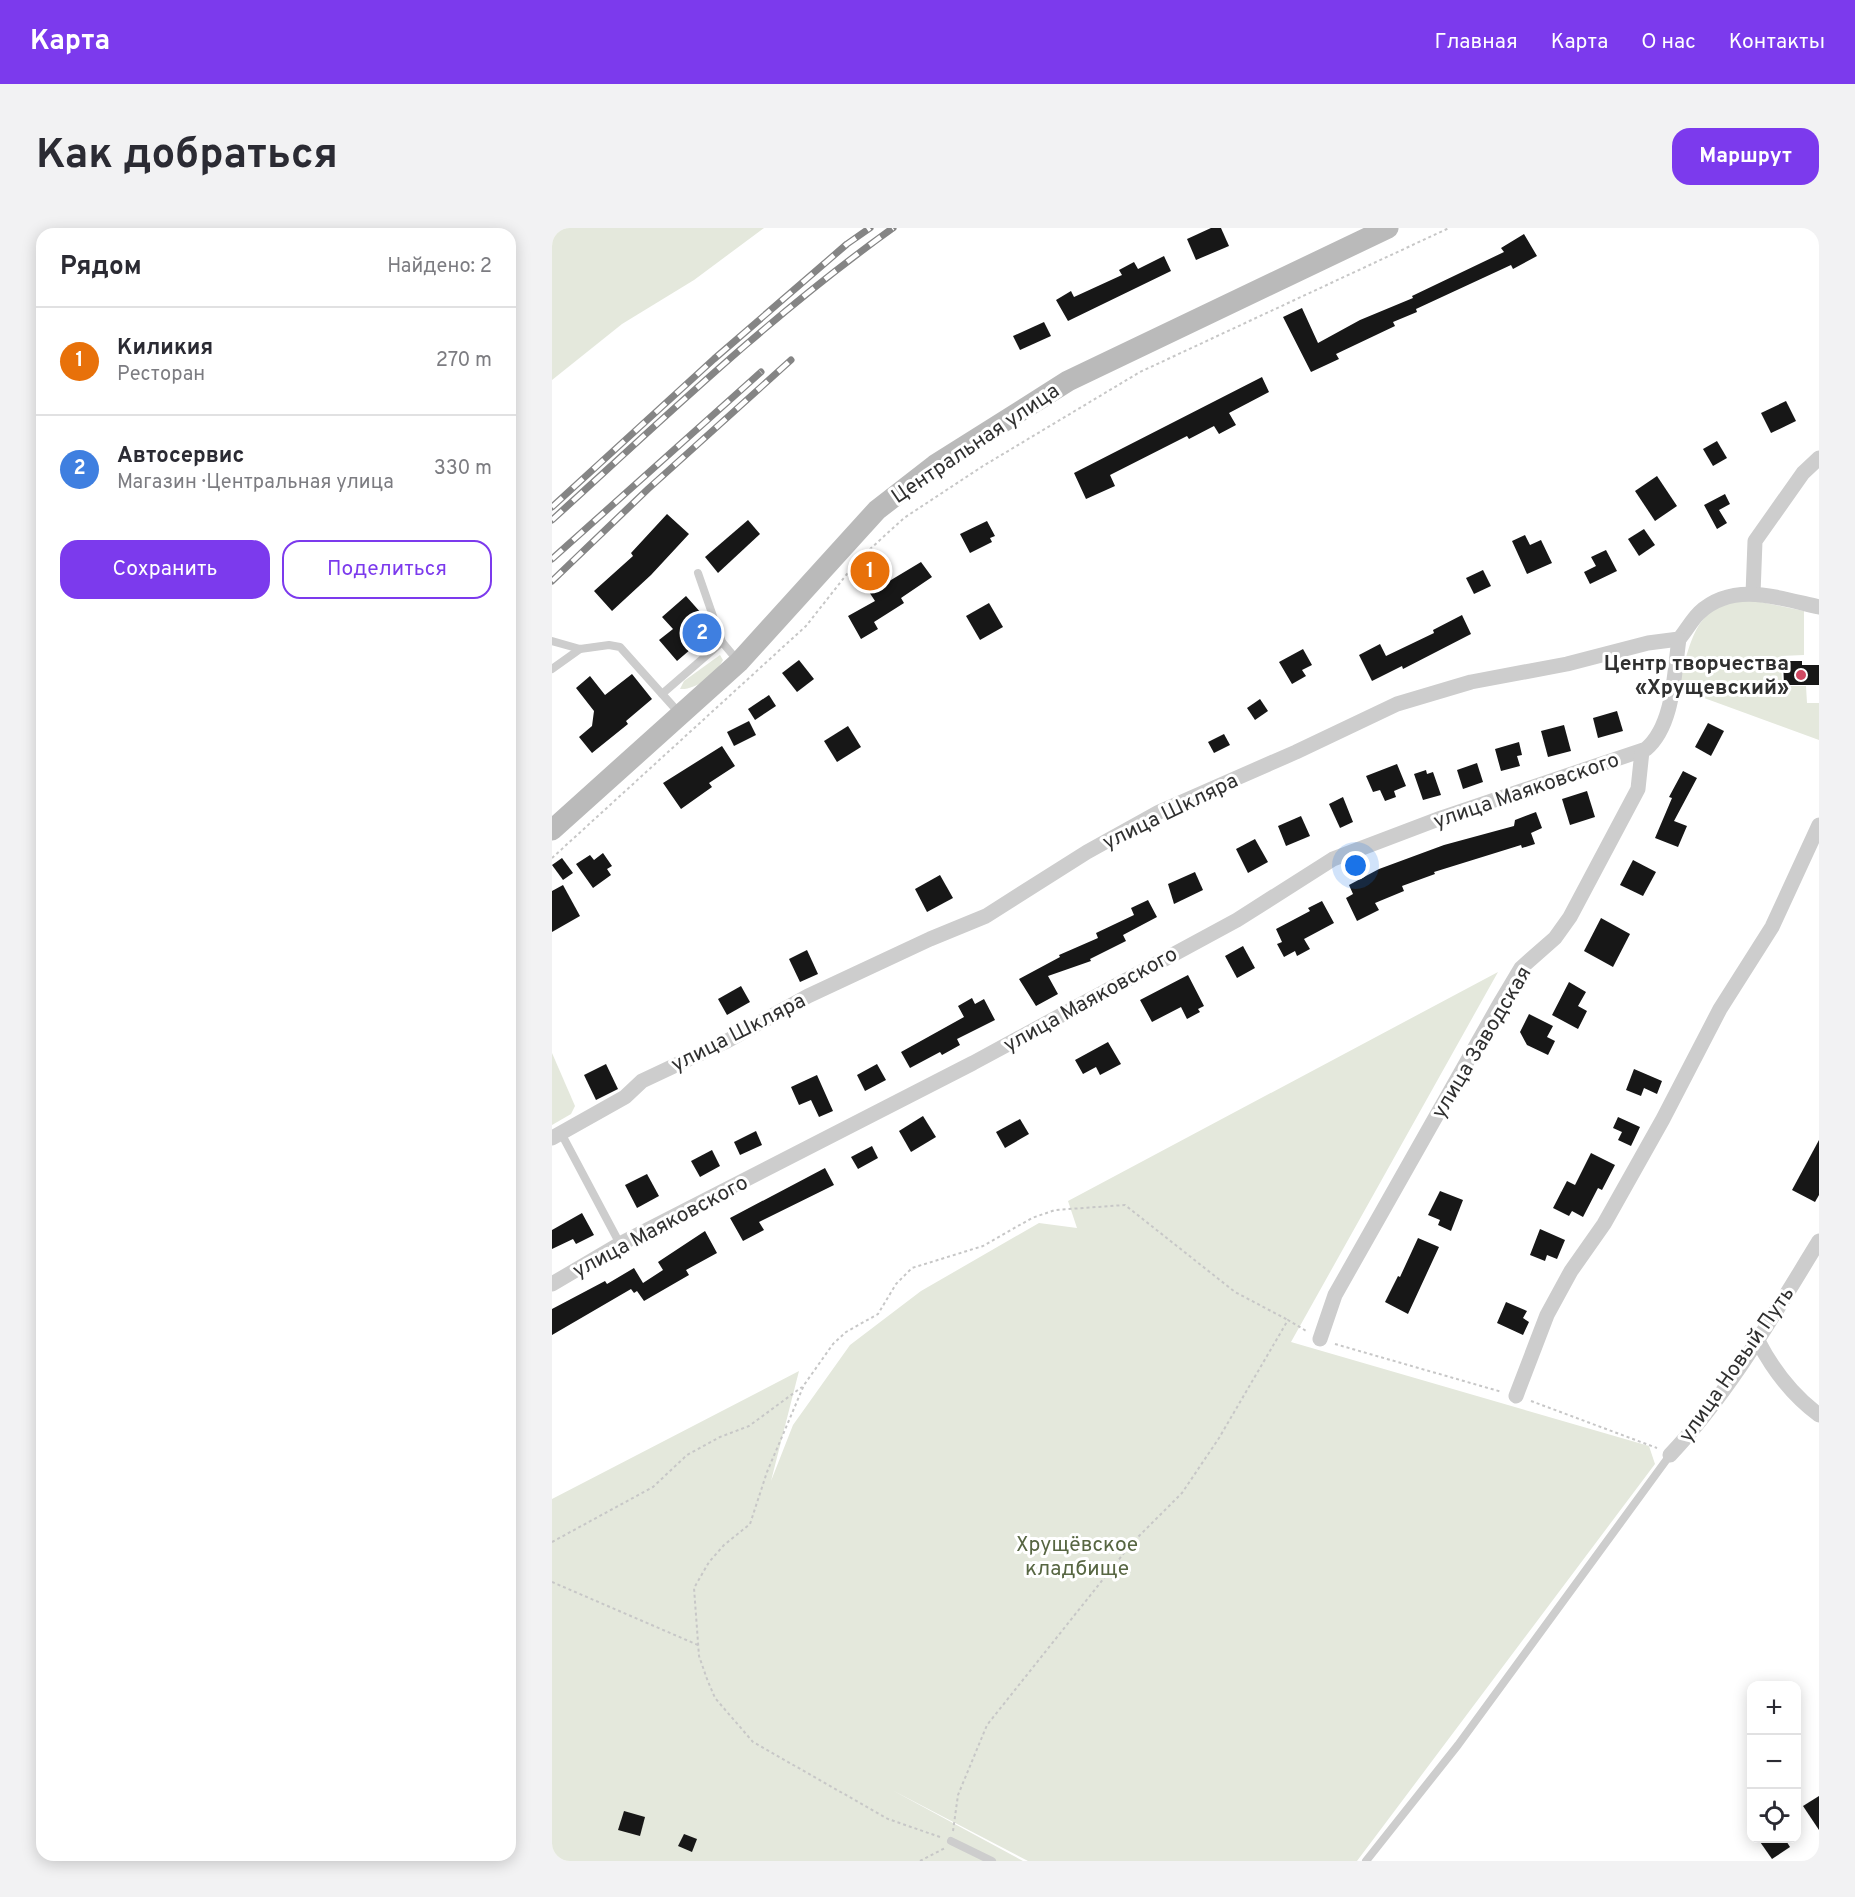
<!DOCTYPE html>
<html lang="ru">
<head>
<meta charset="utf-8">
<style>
	:root { --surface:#fff; --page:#f2f2f3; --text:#2b2b33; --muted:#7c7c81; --line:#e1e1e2; --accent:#7c3aed }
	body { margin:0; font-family:Overpass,sans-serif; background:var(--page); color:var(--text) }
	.controls { position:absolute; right:18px; bottom:18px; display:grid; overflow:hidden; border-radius:12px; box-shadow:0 3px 15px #0003 }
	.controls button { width:54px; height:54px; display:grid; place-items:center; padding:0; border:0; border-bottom:2px solid var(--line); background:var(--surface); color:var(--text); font:30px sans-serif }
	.you { position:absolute; left:804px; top:638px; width:21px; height:21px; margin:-15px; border:4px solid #fff; border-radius:50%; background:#1a73e8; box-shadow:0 0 0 9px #1a73e833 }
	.badge { display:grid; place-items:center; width:39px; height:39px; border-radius:50%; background:var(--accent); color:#fff; font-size:20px; font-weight:700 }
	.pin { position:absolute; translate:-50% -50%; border:3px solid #fff; box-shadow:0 2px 6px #0006 }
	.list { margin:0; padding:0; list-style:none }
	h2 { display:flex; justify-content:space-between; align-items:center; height:78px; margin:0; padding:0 24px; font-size:26px }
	h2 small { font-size:20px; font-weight:400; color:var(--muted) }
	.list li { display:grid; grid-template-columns:39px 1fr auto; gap:18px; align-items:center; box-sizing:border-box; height:108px; padding:0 24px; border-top:2px solid var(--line) }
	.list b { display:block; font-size:22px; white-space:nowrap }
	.list p { margin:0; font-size:20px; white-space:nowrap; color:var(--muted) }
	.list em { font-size:20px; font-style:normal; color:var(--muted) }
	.actions { display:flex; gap:12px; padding:18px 24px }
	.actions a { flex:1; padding:14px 0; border:2px solid var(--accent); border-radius:18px; text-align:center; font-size:21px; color:var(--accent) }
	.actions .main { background:var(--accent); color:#fff }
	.icon { flex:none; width:33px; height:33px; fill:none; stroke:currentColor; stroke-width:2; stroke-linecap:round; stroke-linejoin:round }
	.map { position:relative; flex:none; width:1267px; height:1633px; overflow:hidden; border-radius:18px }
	header { display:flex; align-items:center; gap:36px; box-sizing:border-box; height:84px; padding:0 30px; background:var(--accent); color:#fff }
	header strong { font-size:28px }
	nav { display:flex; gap:33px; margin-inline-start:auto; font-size:21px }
	.intro { display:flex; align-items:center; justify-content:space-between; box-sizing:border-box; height:144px; padding:0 36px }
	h1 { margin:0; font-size:42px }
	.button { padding:15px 27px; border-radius:18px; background:var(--accent); color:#fff; font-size:21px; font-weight:700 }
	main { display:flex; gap:36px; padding:0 36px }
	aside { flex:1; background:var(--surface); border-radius:18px; box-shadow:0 3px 15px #0003 }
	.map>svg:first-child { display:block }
	.green { fill:#e4e8dc }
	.building { fill:#171717 }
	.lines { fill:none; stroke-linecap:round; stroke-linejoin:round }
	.path { stroke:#c7c7c7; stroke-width:2; stroke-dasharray:3 3; stroke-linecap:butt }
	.service { stroke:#cdcdcd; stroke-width:8 }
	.minor { stroke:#cdcdcd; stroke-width:15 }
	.secondary { stroke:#bababa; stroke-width:21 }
	.rail-casing { stroke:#858585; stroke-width:7 }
	.rail { stroke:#fff; stroke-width:4.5; stroke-dasharray:14; stroke-linecap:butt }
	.poi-dot { fill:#d04962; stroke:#fff; stroke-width:2 }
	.labels { text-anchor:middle; stroke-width:6; stroke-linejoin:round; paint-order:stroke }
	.street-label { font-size:21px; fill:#303030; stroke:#fff }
	.poi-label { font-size:21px; font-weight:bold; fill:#303030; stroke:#fff; text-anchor:end }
	.park-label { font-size:21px; fill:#576642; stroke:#fff }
</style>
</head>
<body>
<header>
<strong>Карта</strong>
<nav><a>Главная</a><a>Карта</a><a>О нас</a><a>Контакты</a></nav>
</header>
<div class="intro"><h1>Как добраться</h1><a class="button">Маршрут</a></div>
<main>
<aside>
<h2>Рядом<small>Найдено: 2</small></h2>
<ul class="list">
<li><span class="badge" style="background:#e8710a">1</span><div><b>Киликия</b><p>Ресторан</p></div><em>270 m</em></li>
<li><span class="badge" style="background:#3f7fe0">2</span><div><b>Автосервис</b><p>Магазин · Центральная улица</p></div><em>330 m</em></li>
</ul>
<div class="actions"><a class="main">Сохранить</a><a>Поделиться</a></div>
</aside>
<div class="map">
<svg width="1267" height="1633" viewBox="0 0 1267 1633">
	<rect width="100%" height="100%" fill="#fff"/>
	<g class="green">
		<polygon points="0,0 212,0 142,52 70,96 0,152"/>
		<path d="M1199,372L1252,383V427L1229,428L1230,458H1254L1255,475H1267V512L1133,463L1127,454C1135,429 1140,392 1166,379C1176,374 1188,374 1199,372Z"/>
		<path d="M168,427L171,432C163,447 144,462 128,461L132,453Z"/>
		<polygon points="946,744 739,1114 1097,1218 1103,1236 805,1633 476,1633 340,1562 471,1633 0,1633 0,1271 247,1143 219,1253 241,1197 298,1117 369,1063 487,995 525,1000 516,973"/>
		<polygon points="0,825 23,878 19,886 0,897"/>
	</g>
	<g class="building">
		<polygon points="659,0 669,0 677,18 644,32 635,11"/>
		<polygon points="972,6 985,28 961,41 959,37 864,81 865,84 841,94 843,98 784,126 787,131 759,144 731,89 750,80 766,115 808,92 861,70 860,68 952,24 949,20"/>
		<polygon points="612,28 619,43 516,93 504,72 519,63 522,69 570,47 567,42 582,34 586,41"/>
		<polygon points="492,94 499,108 468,122 461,108"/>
		<polygon points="710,149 717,164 677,185 684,197 667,206 662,198 637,211 635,208 558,247 563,258 534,271 522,245"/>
		<polygon points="1234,173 1244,193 1219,205 1209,185"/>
		<polygon points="1165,213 1175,230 1161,238 1151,221"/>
		<polygon points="1105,248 1125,278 1103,293 1083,263"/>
		<polygon points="1173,266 1178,276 1167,282 1175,295 1165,301 1152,277"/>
		<polygon points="115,286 137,306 99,347 60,383 42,363 81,328 79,325"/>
		<polygon points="196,292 208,306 166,345 153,329"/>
		<polygon points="435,293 443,308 438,310 440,314 418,325 408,306"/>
		<polygon points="1092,301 1103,317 1087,328 1076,311"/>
		<polygon points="973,307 978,317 989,312 1000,335 975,346 960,313"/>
		<polygon points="1054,322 1065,343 1038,356 1032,344 1044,338 1039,329"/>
		<polygon points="324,330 339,352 369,334 380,349 349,370 352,375 322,394 326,401 309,411 296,388 323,373 304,344"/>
		<polygon points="931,342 939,358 922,366 914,350"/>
		<polygon points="134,368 157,394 160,403 125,433 107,412 121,401 110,389"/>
		<polygon points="437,375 451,399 428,412 414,388"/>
		<polygon points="910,387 919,406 851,441 850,438 820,453 807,427 828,416 834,428 882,405 881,402"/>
		<polygon points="751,421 760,437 750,442 754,448 740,456 727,434"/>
		<polygon points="247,432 262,451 245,464 230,445"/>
		<polygon points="1231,433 1250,433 1250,437 1267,437 1267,457 1232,457"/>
		<polygon points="80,446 100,471 74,493 76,496 40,525 27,509 40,498 42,483 24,460 38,448 53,467"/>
		<polygon points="217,467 224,478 203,492 196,481"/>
		<polygon points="708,471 716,483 703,492 695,480"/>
		<polygon points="1065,483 1071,503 1046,510 1041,490"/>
		<polygon points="197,493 204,507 182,518 175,504"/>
		<polygon points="1156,495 1172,503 1159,528 1143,519"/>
		<polygon points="1012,497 1019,523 996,529 989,503"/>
		<polygon points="296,498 309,519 285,534 272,513"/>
		<polygon points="672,506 678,517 662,525 656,514"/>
		<polygon points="967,514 970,527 965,528 968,538 949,543 943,521"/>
		<polygon points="170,518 183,538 157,555 160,559 129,581 111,555"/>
		<polygon points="925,535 931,554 911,561 905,542"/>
		<polygon points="845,536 854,558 842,563 844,569 833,573 828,562 821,564 814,548"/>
		<polygon points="874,542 875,546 881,544 889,567 871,572 862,546"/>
		<polygon points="1131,543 1145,550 1122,593 1135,598 1126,619 1103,610 1120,570 1117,569"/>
		<polygon points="1035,563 1043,589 1018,597 1010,571"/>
		<polygon points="791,569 801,594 788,600 777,576"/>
		<polygon points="984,584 990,600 979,605 983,616 970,620 969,617 882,644 883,646 850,658 852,663 823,675 827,682 805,693 794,670 801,666 797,657 827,641 892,617 962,598 963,592"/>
		<polygon points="749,588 758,608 734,618 726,598"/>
		<polygon points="703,611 716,634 696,645 684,621"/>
		<polygon points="51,625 60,638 55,641 59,647 41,660 24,636 38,627 42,632"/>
		<polygon points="10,630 21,645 11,652 0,637"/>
		<polygon points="1081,632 1104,644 1091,668 1068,657"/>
		<polygon points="643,644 651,662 622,676 616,656"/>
		<polygon points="388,647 401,670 375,684 363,661"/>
		<polygon points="11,657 28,688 0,704 0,663"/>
		<polygon points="596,672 605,689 571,707 574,713 538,731 539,733 496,748 506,766 484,778 467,751 508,729 507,727 546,710 544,705 582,687 579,680"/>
		<polygon points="770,673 782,695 752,711 758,721 745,728 743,723 732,729 725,716 730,714 724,701 758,683 756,680"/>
		<polygon points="1049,690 1078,706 1061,739 1032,723"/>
		<polygon points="691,718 703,740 685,750 673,728"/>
		<polygon points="255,722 266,746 248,754 237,731"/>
		<polygon points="636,747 652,778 646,781 648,784 635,791 629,779 600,794 588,772"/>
		<polygon points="1017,754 1034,764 1026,778 1035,783 1026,801 1000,787"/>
		<polygon points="189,758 198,774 175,787 166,771"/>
		<polygon points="420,770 423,776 432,771 443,792 405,811 408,817 390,827 388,824 358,840 349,824 412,789 406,778"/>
		<polygon points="977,786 1001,798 995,809 1003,813 996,827 975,817 968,804"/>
		<polygon points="556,814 569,836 548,847 544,839 531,846 523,832"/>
		<polygon points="54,836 66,861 44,872 32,847"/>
		<polygon points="325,836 334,852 313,863 305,847"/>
		<polygon points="1082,841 1110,853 1105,866 1092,860 1089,868 1074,862"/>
		<polygon points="265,847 281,883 267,889 259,872 247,877 239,859"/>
		<polygon points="371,888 384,909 359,924 347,903"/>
		<polygon points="1066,889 1088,899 1079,918 1066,912 1070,904 1061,900"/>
		<polygon points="468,891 477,906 453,920 444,904"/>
		<polygon points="204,903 210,917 188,927 182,914"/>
		<polygon points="1267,912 1267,967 1263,974 1240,962"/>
		<polygon points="320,918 326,930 306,941 299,929"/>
		<polygon points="160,922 168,938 148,949 139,933"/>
		<polygon points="1039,925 1063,937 1050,962 1046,960 1031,989 1020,983 1017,988 1001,980 1015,953 1023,957"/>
		<polygon points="273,940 282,957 207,994 212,1002 191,1013 178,990"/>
		<polygon points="95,946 107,968 85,980 73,957"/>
		<polygon points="888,963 911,972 899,1003 886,997 888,992 876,987"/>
		<polygon points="30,985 42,1007 24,1016 21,1011 0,1021 0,1002"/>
		<polygon points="988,1001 1013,1012 1005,1031 995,1027 993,1033 978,1027"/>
		<polygon points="153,1003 165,1025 134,1042 137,1047 92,1073 85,1063 82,1065 79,1061 0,1107 0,1081 53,1053 55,1056 82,1040 91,1055 111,1042 106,1034"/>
		<polygon points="866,1010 887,1019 856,1086 833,1074 846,1048 848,1049"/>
		<polygon points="954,1074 975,1083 971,1090 977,1094 971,1107 945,1095"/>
		<polygon points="1267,1568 1267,1602 1251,1578"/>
		<polygon points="72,1583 93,1589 88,1608 66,1602"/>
		<polygon points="132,1606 145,1611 140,1624 126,1618"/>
		<polygon points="1206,1611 1233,1611 1238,1619 1220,1631"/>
	</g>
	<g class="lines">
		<g class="path">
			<polyline points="0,630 254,398 306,332 352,290 431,238 588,144 897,0"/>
			<polyline points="783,1116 950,1164"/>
			<polyline points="979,1173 1105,1220"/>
			<polyline points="0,1314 101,1259 135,1227 168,1209 197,1198 250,1159"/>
			<polyline points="0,1354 146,1417"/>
			<polyline points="401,1603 406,1567 435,1497 580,1315 630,1265 667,1210 736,1092 756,1104"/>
			<polyline points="388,1609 336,1591 201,1514 163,1470 155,1451 147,1428 142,1360 157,1334 172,1317 198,1296 215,1244 252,1157 281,1116 294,1104 326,1086 344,1056 360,1040 431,1018 480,990 503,982 573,977 683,1064 736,1092"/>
			<polyline points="368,1633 393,1620"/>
		</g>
		<g class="service">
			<polyline points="146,345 170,414"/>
			<polyline points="0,413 28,421 57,417 68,419 128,486"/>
			<polyline points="0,441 28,421"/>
			<polyline points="110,466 170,414 186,433"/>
			<polyline points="9,905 68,1016"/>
			<polyline points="399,1613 440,1633"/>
			<polyline points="814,1633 906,1517 1118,1227"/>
			<polyline points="1263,1633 1267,1630"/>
		</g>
		<g class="minor">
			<polyline points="1201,366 1203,313 1251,245 1267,230"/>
			<path d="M0,910L73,869L90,853L175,813L256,768L378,711L434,688L535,624L607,584L744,524L845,476L919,454L1015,436L1096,415L1127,411C1134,403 1139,393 1147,385C1181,353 1227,370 1267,379"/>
			<path d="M0,1056L68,1016L421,835L685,692L781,631L889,590L1094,521C1122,497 1122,445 1127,411"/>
			<polyline points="768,1111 783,1067 947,777 969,740 1003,710 1018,689 1086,561 1090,523"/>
			<path d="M1206,1113C1221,1142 1240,1167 1267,1187"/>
			<polyline points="964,1168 995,1087 1019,1043 1052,996 1111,891 1168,781 1220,699 1267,597"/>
			<path d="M1118,1227C1178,1164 1222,1086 1267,1013"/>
		</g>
		<polyline class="secondary" points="0,602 187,434 325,282 383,237 516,153 836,0"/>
		<g class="rail-casing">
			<g id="rail">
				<polyline points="0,279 162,131 295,16 318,0"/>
				<path d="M0,292C110,192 219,87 341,0"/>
				<polyline points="0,331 209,144"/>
				<polyline points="0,353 96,261 239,132"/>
			</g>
		</g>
		<use href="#rail" class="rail"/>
	</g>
	<circle class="poi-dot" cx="1249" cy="447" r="6"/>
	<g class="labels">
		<g class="street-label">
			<text transform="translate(423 215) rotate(-34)" y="7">Центральная улица</text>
			<text transform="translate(974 562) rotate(-19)" y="7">улица Маяковского</text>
			<text transform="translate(618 583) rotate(-26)" y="7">улица Шкляра</text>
			<text transform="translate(538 771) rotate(-29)" y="7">улица Маяковского</text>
			<text transform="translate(186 804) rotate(-27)" y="7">улица Шкляра</text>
			<text transform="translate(929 814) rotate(-59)" y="7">улица Заводская</text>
			<text transform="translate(108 998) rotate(-28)" y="7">улица Маяковского</text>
			<text transform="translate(1184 1136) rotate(-55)" y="7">улица Новый Путь</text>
		</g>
		<g class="poi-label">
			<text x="1237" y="442">Центр творчества<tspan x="1237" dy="24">«Хрущевский»</tspan></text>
		</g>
		<g class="park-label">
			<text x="525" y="1323">Хрущёвское<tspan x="525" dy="24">кладбище</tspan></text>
		</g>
	</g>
</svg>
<div class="controls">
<button>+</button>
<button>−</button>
<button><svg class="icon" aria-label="locate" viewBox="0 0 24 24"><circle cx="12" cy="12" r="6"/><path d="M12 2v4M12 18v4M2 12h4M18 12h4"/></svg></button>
</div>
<div class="you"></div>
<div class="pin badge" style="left:318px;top:343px;background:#e8710a">1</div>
<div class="pin badge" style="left:150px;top:405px;background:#3f7fe0">2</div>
</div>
</main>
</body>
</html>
